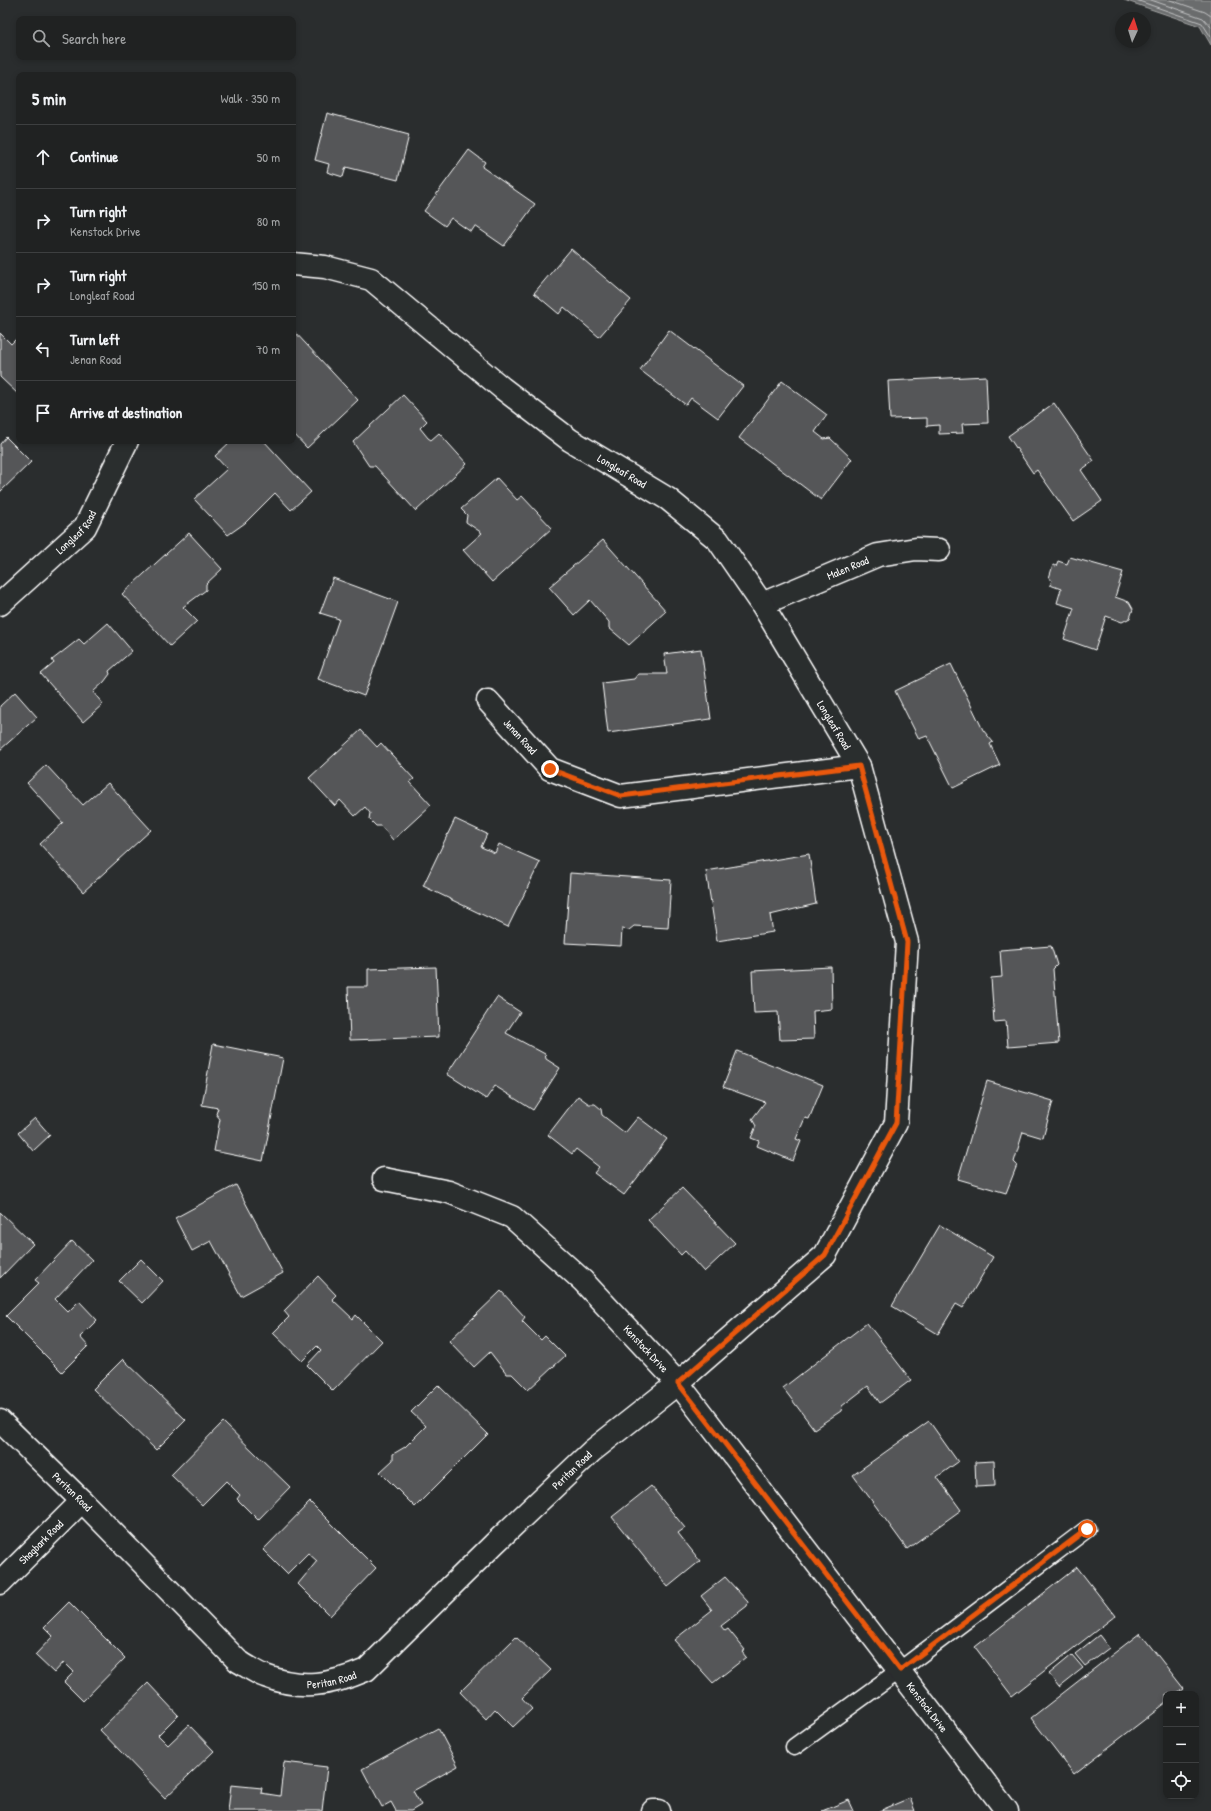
<!DOCTYPE html>
<html lang="en">
<head>
<meta charset="utf-8">
<style>
	:root { --surface:#202222; --page:#282a2a; --text:#f1f3f6; --muted:#a2a4a5; --line:#3d3f40 }
	body { margin:0; font-family:"Patrick Hand",sans-serif; background:var(--page); color:var(--text) }
	.controls { position:absolute; right:12px; bottom:12px; display:grid; overflow:hidden; border-radius:8px; box-shadow:0 2px 6px #0003 }
	.controls button { width:36px; height:36px; display:grid; place-items:center; padding:0; border:0; border-bottom:1px solid var(--line); background:var(--surface); color:var(--text); font:20px sans-serif }
	.compass { position:absolute; left:1115px; top:12px; width:36px; height:36px; border-radius:50%; background:var(--surface); box-shadow:0 2px 6px #0003; rotate:4deg }
	.stop { position:absolute; width:12px; height:12px; margin:-9px; border:3px solid #ea580c; border-radius:50%; background:#fff }
	.stop.end { background:#ea580c; border-color:#fff; box-shadow:0 1px 4px #0008 }
	.list { margin:0; padding:0; list-style:none }
	h2 { display:flex; justify-content:space-between; align-items:center; height:52px; margin:0; padding:0 16px; font-size:17px }
	h2 small { font-size:13px; font-weight:400; color:var(--muted) }
	.list li { display:grid; grid-template-columns:26px 1fr auto; gap:12px; align-items:center; box-sizing:border-box; height:64px; padding:0 16px; border-top:1px solid var(--line) }
	.list b { display:block; font-size:15px; white-space:nowrap }
	.list p { margin:0; font-size:13px; white-space:nowrap; color:var(--muted) }
	.list em { font-size:13px; font-style:normal; color:var(--muted) }
	.icon { flex:none; width:22px; height:22px; fill:none; stroke:currentColor; stroke-width:2; stroke-linecap:round; stroke-linejoin:round }
	.map { position:relative; flex:none; width:1211px; height:1811px; overflow:hidden }
	.search { position:absolute; background:var(--surface); box-shadow:0 2px 6px #0003; left:16px; top:16px; width:280px; height:44px; display:flex; align-items:center; gap:10px; box-sizing:border-box; padding:0 14px; border-radius:8px; color:var(--muted); font-size:15px }
	.panel { position:absolute; background:var(--surface); box-shadow:0 2px 6px #0003; left:16px; top:72px; width:280px; height:372px; border-radius:8px }
	.map>svg:first-child { display:block }
	.water { fill:#6a6c6d; stroke:#a6a7a7 }
	.lines { fill:none; stroke-linecap:round; stroke-linejoin:round }
	.shore { stroke:#c3c4c5; stroke-width:1 }
	.building { fill:#555758; stroke:#fff }
	.service-casing { stroke:#fff; stroke-width:19 }
	.minor-casing { stroke:#fff; stroke-width:25 }
	.service { stroke:#2a2d2e; stroke-width:16 }
	.minor { stroke:#2a2d2e; stroke-width:22 }
	.route { stroke:#ea580c; stroke-width:5 }
	.labels { text-anchor:middle; stroke-width:3; stroke-linejoin:round; paint-order:stroke }
	.street-label { font-size:11px; fill:#fff; stroke:#2a2d2e }
</style>
</head>
<body>
<div class="map">
<svg width="1211" height="1811" viewBox="0 0 1211 1811">
	<rect width="100%" height="100%" fill="#2a2d2e"/>
	<filter id="ink" filterUnits="userSpaceOnUse"><feTurbulence type="fractalNoise" baseFrequency=".025" numOctaves="2"/><feDisplacementMap in="SourceGraphic" scale="8" xChannelSelector="R" yChannelSelector="G"/><feConvolveMatrix kernelMatrix="1 2 1 2 8 2 1 2 1" color-interpolation-filters="sRGB"/></filter>
	<g filter="url(#ink)">
		<polygon class="water" points="1124,0 1211,0 1211,45 1200,26"/>
		<g class="lines">
			<g class="shore">
				<polyline points="1136,0 1202,23 1211,37"/>
				<polyline points="1151,0 1203,18 1211,27"/>
				<polyline points="1170,0 1205,12 1211,16"/>
			</g>
		</g>
		<g class="building">
			<polygon points="327,113 409,135 398,180 346,167 343,177 327,172 329,164 315,160"/>
			<polygon points="469,150 485,162 482,167 535,204 504,246 475,226 471,232 451,218 445,226 424,211"/>
			<polygon points="571,249 631,300 599,337 564,307 559,314 534,293"/>
			<polygon points="293,330 358,400 307,448 293,433"/>
			<polygon points="669,330 743,386 718,418 691,398 686,405 640,370"/>
			<polygon points="0,333 11,344 19,336 19,395 0,377"/>
			<polygon points="986,376 988,423 962,424 963,433 939,434 939,425 927,426 927,418 890,419 888,381"/>
			<polygon points="782,381 827,415 815,432 824,439 830,438 852,459 821,500 739,438"/>
			<polygon points="403,395 427,421 420,428 428,438 431,440 439,433 467,464 416,511 375,466 369,466 353,442"/>
			<polygon points="1054,403 1094,461 1081,470 1102,501 1073,521 1037,470 1033,473 1008,436"/>
			<polygon points="6,437 31,462 0,492 0,444"/>
			<polygon points="231,441 264,441 311,492 291,510 275,493 245,523 228,535 194,499 227,469 215,456"/>
			<polygon points="497,478 517,500 522,496 552,528 492,582 463,550 482,533 466,522 467,515 461,509"/>
			<polygon points="189,533 222,569 206,584 206,590 183,607 197,621 170,646 122,594"/>
			<polygon points="603,540 666,611 629,645 609,628 609,622 590,600 574,615 549,587"/>
			<polygon points="1070,557 1123,572 1115,597 1129,602 1133,609 1130,618 1122,622 1106,616 1095,650 1064,639 1074,608 1057,603 1061,589 1050,585 1052,580 1049,578 1053,565 1056,566 1058,561 1067,564"/>
			<polygon points="333,578 398,602 364,696 318,679 339,619 320,613"/>
			<polygon points="108,623 132,651 109,671 110,674 104,682 93,692 103,704 83,722 41,674 54,663 52,660 79,639 84,644"/>
			<polygon points="701,649 711,719 608,733 602,683 634,679 638,674 667,674 664,654"/>
			<polygon points="951,664 983,730 993,742 990,744 1000,765 953,788 927,736 919,739 895,691"/>
			<polygon points="15,692 37,717 0,750 0,706"/>
			<polygon points="361,730 377,747 381,743 414,779 410,782 431,805 393,840 381,826 376,826 369,819 370,813 365,807 355,816 340,800 335,806 309,778"/>
			<polygon points="46,765 83,805 108,783 151,830 83,892 40,844 63,823 27,783"/>
			<polygon points="455,819 487,834 481,847 495,853 499,844 540,862 508,927 423,886"/>
			<polygon points="809,854 816,904 770,915 773,932 717,941 706,871"/>
			<polygon points="570,873 671,880 668,928 634,926 629,930 622,929 621,946 565,943"/>
			<polygon points="1051,946 1057,965 1053,969 1059,1043 1008,1047 1006,1021 994,1022 991,978 1002,977 1000,950"/>
			<polygon points="436,967 439,1037 350,1040 348,987 368,987 368,969"/>
			<polygon points="831,967 832,1009 813,1011 814,1039 780,1040 778,1012 754,1013 752,971"/>
			<polygon points="497,997 520,1012 506,1033 545,1054 546,1059 560,1068 533,1110 495,1086 486,1099 447,1074"/>
			<polygon points="213,1044 283,1058 263,1161 214,1151 220,1119 216,1114 218,1108 202,1105"/>
			<polygon points="737,1051 823,1085 809,1119 805,1118 796,1139 801,1141 793,1161 757,1146 759,1141 751,1138 756,1126 752,1119 765,1102 723,1087"/>
			<polygon points="987,1081 1053,1101 1043,1138 1023,1132 1014,1162 1017,1165 1006,1193 958,1179"/>
			<polygon points="578,1096 589,1104 595,1104 601,1109 602,1115 625,1133 638,1117 667,1139 624,1195 594,1173 599,1167 576,1149 572,1154 548,1135"/>
			<polygon points="35,1118 50,1135 33,1151 18,1133"/>
			<polygon points="236,1185 283,1273 241,1296 211,1241 192,1251 175,1218"/>
			<polygon points="682,1188 735,1243 704,1272 685,1251 681,1255 648,1220"/>
			<polygon points="0,1212 33,1244 0,1278"/>
			<polygon points="940,1225 993,1257 963,1308 956,1304 938,1334 892,1306"/>
			<polygon points="72,1241 92,1260 55,1299 68,1312 79,1301 97,1320 80,1337 88,1346 62,1372 6,1316 39,1283 35,1280"/>
			<polygon points="141,1259 163,1281 142,1303 119,1281"/>
			<polygon points="318,1276 336,1295 332,1299 353,1319 356,1315 382,1341 333,1391 307,1365 321,1350 317,1346 302,1361 273,1333 289,1317 284,1311"/>
			<polygon points="501,1291 525,1317 522,1321 541,1340 545,1336 565,1356 528,1390 512,1374 507,1374 490,1352 474,1367 449,1341"/>
			<polygon points="867,1323 911,1380 880,1403 868,1386 842,1406 841,1411 814,1429 783,1388"/>
			<polygon points="123,1359 186,1420 156,1450 93,1389"/>
			<polygon points="438,1385 488,1434 415,1507 380,1472 393,1460 393,1454 405,1447 426,1426 411,1412"/>
			<polygon points="929,1421 958,1462 937,1477 961,1510 907,1549 853,1475"/>
			<polygon points="223,1422 290,1487 258,1520 237,1499 240,1495 226,1481 202,1505 171,1475"/>
			<polygon points="994,1461 995,1486 976,1487 975,1462"/>
			<polygon points="651,1486 685,1528 678,1533 700,1561 668,1587 612,1517"/>
			<polygon points="310,1502 376,1568 330,1616 298,1584 317,1561 308,1553 287,1574 263,1550"/>
			<polygon points="1077,1567 1115,1616 1012,1696 975,1647"/>
			<polygon points="725,1577 748,1602 747,1606 721,1626 725,1631 728,1629 745,1650 742,1652 746,1657 713,1683 674,1640 712,1610 701,1596"/>
			<polygon points="69,1602 125,1658 83,1701 64,1682 74,1672 64,1662 54,1673 35,1655 53,1636 44,1627"/>
			<polygon points="1140,1633 1184,1689 1177,1694 1166,1694 1166,1703 1074,1774 1031,1718"/>
			<polygon points="1099,1635 1109,1648 1085,1666 1075,1654"/>
			<polygon points="516,1637 551,1670 522,1698 532,1709 513,1727 495,1709 486,1719 460,1692"/>
			<polygon points="1072,1655 1083,1668 1059,1687 1049,1674"/>
			<polygon points="148,1683 178,1715 158,1735 168,1745 189,1725 214,1751 165,1798 100,1730"/>
			<polygon points="438,1728 458,1766 413,1791 421,1805 411,1811 396,1811 391,1802 382,1807 362,1769"/>
			<polygon points="284,1762 327,1767 322,1811 228,1811 231,1785 262,1788 261,1793 280,1796"/>
			<polygon points="910,1798 915,1811 879,1811"/>
			<polygon points="849,1800 854,1811 822,1811"/>
		</g>
		<g class="lines">
			<g class="service-casing">
				<polyline id="service" points="794,1747 900,1670 1087,1529"/>
			</g>
			<g class="minor-casing">
				<g id="minor">
					<path id="s1" d="M0,604L85,527L127,441"/>
					<path id="s2" d="M762,604L878,555L916,549L939,550"/>
					<path id="s3" d="M488,701L550,769L621,796L859,766"/>
					<path id="s4" d="M384,1179L449,1192L512,1217L583,1281L678,1383L1007,1811"/>
					<path id="s5" d="M0,1421L82,1501L238,1661C247,1666 256,1673 265,1676C301,1690 331,1685 366,1670L495,1543L592,1451L678,1383L825,1255L896,1123L907,942L859,766L762,604L718,540L668,499L570,440L502,388L371,279L325,267L293,264"/>
					<path id="s6" d="M0,1583L82,1501"/>
					<polyline points="653,1811 659,1811"/>
				</g>
			</g>
			<use href="#service" class="service"/>
			<use href="#minor" class="minor"/>
		</g>
	</g>
	<g class="lines" filter="url(#ink)">
		<polyline class="route" points="550,769 621,796 859,766 907,942 896,1123 825,1255 678,1383 900,1670 1087,1529"/>
	</g>
	<g class="labels">
		<g class="street-label">
			<text transform="translate(622 471) rotate(31)" y="4">Longleaf Road</text>
			<text dy="4" stroke="none"><textPath href="#s1" startOffset="105">Longleaf Road</textPath></text>
			<text dy="4" stroke="none"><textPath href="#s2" startOffset="93">Malen Road</textPath></text>
			<text transform="translate(834 725) rotate(59)" y="4">Longleaf Road</text>
			<text dy="4" stroke="none"><textPath href="#s3" startOffset="48">Jenan Road</textPath></text>
			<text dy="4" stroke="none"><textPath href="#s4" startOffset="322">Kenstock Drive</textPath></text>
			<text dy="4" stroke="none"><textPath href="#s5" startOffset="760">Peritan Road</textPath></text>
			<text dy="4" stroke="none"><textPath href="#s5" startOffset="101">Peritan Road</textPath></text>
			<text dy="4" stroke="none"><textPath href="#s6" startOffset="58">Shagbark Road</textPath></text>
			<text dy="4" stroke="none"><textPath href="#s5" startOffset="437">Peritan Road</textPath></text>
			<text dy="4" stroke="none"><textPath href="#s4" startOffset="778">Kenstock Drive</textPath></text>
		</g>
	</g>
</svg>
<div class="controls">
<button>+</button>
<button>−</button>
<button><svg class="icon" aria-label="locate" viewBox="0 0 24 24"><circle cx="12" cy="12" r="6"/><path d="M12 2v4M12 18v4M2 12h4M18 12h4"/></svg></button>
</div>
<svg class="compass" viewBox="-18 -18 36 36"><path d="M0-13l5 13h-10z" fill="#e53935"/><path d="M0 13l5-13h-10z" fill="#a2a4a5"/></svg>
<div class="stop" style="left:1087px;top:1529px"></div>
<div class="stop end" style="left:550px;top:769px"></div>
<div class="search"><svg class="icon" aria-label="search" viewBox="0 0 24 24"><circle cx="10" cy="10" r="6"/><path d="M15 15l6 6"/></svg>Search here</div>
<section class="panel">
<h2>5 min<small>Walk · 350 m</small></h2>
<ul class="list">
<li><svg class="icon" aria-label="ahead" viewBox="0 0 24 24"><path d="M12 20V5M6 11l6-6 6 6"/></svg><div><b>Continue</b></div><em>50 m</em></li>
<li><svg class="icon" aria-label="right" viewBox="0 0 24 24"><path d="M7 20v-9h11M14 6l5 5-5 5"/></svg><div><b>Turn right</b><p>Kenstock Drive</p></div><em>80 m</em></li>
<li><svg class="icon" aria-label="right" viewBox="0 0 24 24"><path d="M7 20v-9h11M14 6l5 5-5 5"/></svg><div><b>Turn right</b><p>Longleaf Road</p></div><em>150 m</em></li>
<li><svg class="icon" aria-label="left" viewBox="0 0 24 24"><path d="M17 20v-9H6M10 6l-5 5 5 5"/></svg><div><b>Turn left</b><p>Jenan Road</p></div><em>70 m</em></li>
<li><svg class="icon" aria-label="arrive" viewBox="0 0 24 24"><path d="M6 21V4h12l-3 4 3 4H6"/></svg><div><b>Arrive at destination</b></div></li>
</ul>
</section>
</div>
</body>
</html>
